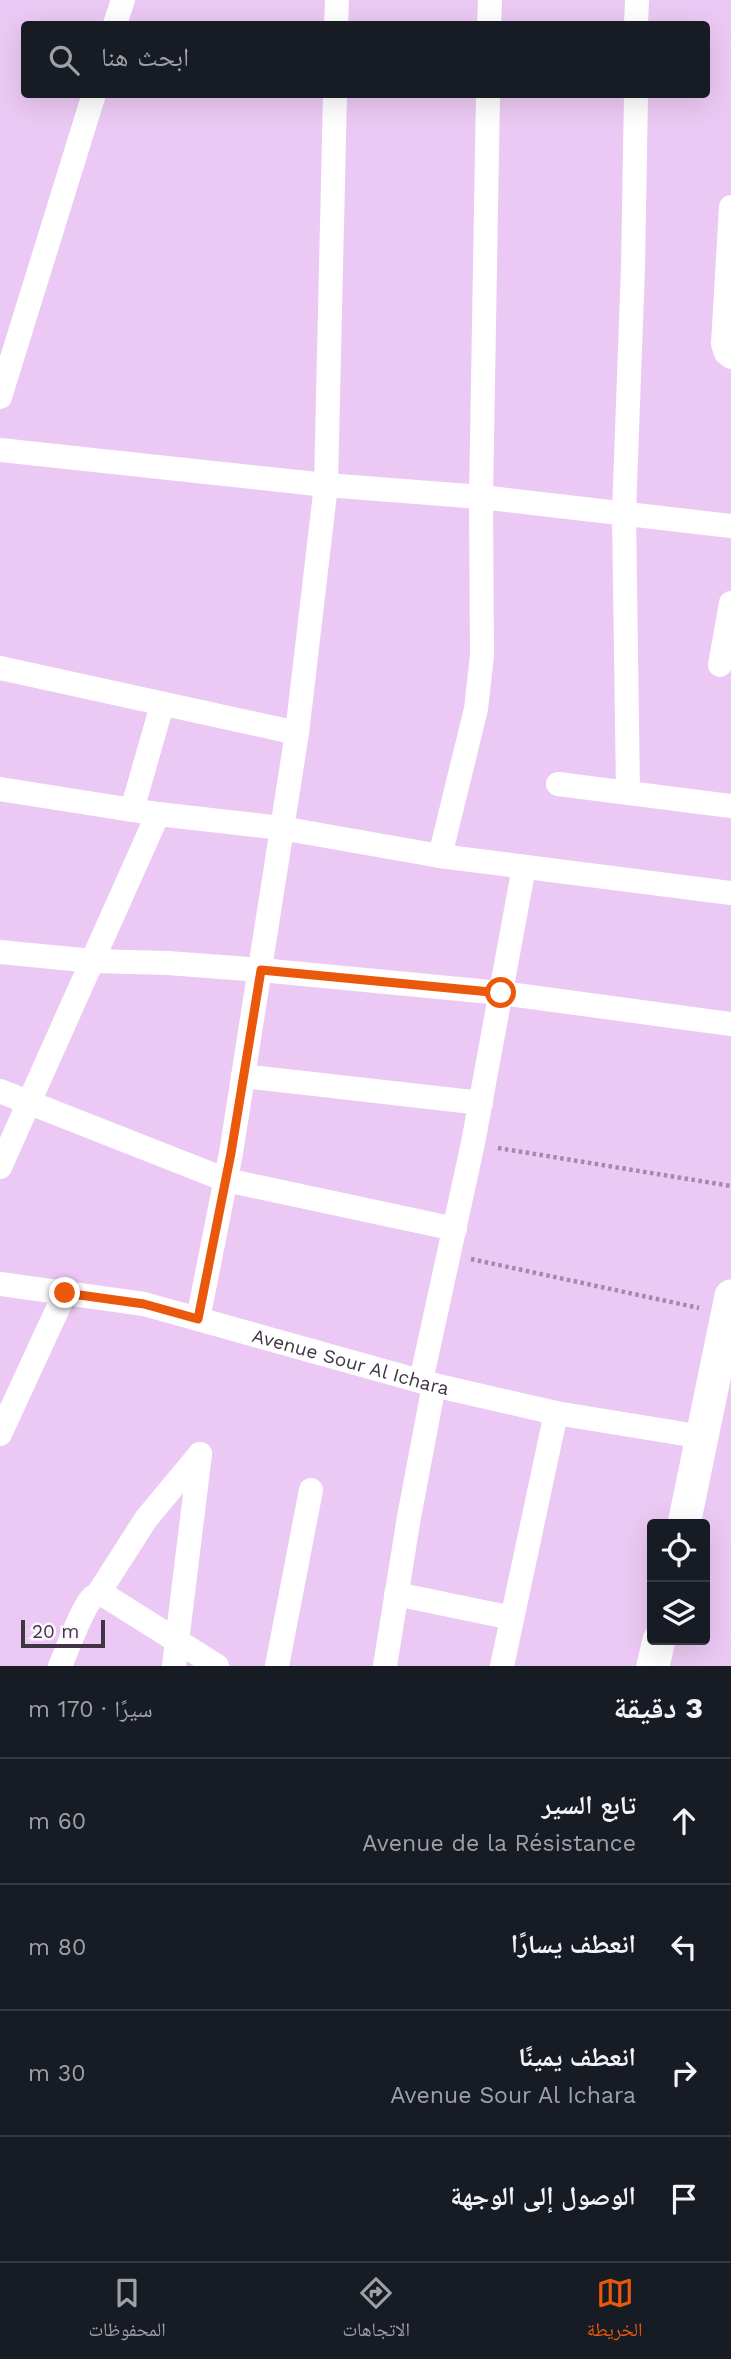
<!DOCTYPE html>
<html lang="ar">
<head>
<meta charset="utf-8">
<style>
	:root { --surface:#171b24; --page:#20242c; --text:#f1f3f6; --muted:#9ea1a6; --line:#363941; --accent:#ea580c }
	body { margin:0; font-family:"Work Sans","Noto Naskh Arabic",sans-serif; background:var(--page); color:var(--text); direction:rtl }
	.controls { position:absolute; right:21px; bottom:21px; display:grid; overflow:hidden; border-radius:7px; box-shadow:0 7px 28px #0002 }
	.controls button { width:63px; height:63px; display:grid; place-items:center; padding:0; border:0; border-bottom:2px solid var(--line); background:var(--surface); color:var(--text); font:35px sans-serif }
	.scale { position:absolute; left:21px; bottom:18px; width:84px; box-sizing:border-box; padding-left:7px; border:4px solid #413445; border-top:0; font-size:19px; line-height:24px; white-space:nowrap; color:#413445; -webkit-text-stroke:5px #fcf5fe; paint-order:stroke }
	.stop { position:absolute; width:21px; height:21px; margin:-16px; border:5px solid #ea580c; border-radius:50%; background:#fff }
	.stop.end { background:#ea580c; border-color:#fff; box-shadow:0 2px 7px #0008 }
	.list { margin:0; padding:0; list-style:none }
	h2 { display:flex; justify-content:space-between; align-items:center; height:91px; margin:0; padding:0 28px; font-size:30px }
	h2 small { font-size:23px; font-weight:400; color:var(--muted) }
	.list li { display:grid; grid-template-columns:46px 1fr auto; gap:21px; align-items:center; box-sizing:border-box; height:126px; padding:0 28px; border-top:2px solid var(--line) }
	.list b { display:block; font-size:26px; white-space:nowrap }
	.list p { margin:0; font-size:23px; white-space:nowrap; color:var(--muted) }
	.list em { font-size:23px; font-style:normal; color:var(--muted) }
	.icon { flex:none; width:38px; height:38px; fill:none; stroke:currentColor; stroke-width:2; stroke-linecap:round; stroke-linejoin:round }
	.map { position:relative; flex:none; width:731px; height:1666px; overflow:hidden; direction:ltr }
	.search { position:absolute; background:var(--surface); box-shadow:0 7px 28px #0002; left:21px; right:21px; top:21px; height:77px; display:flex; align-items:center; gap:18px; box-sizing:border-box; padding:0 24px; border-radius:7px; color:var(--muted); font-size:26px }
	.sheet { height:595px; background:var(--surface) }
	nav { display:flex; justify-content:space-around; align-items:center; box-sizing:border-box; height:98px; border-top:2px solid var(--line); background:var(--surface); font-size:19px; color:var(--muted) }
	nav a { display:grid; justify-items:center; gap:4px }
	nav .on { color:var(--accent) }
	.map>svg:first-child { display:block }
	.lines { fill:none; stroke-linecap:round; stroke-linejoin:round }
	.path { stroke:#a389a9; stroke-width:4.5; stroke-dasharray:3.5 3.5; stroke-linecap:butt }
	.street { stroke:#fff; stroke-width:24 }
	.secondary { stroke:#fff; stroke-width:33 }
	.route { stroke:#ea580c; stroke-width:9 }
	.labels { text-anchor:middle; stroke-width:6; stroke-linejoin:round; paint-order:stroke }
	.street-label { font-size:19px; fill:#413445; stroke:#fcf5fe }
</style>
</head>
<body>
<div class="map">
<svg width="731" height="1666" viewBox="0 0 731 1666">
	<rect width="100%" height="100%" fill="#ecc9f4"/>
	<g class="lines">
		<g class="path">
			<polyline points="498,1148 731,1186"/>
			<polyline points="471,1259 699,1308"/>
		</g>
		<g class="street">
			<polyline points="115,24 123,0"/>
			<polyline points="336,24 337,0"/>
			<polyline points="489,24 490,0"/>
			<polyline points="636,24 637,0"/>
			<polyline points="731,207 723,344 726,353 731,357"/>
			<polyline points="0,397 94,94"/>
			<polyline points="0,450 326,485 481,497 731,526"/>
			<polyline points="720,665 731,603"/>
			<polyline points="0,668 297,733"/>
			<polyline points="558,784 731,806"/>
			<polyline points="0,789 158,814 281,828 440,856 731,893"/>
			<polyline points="628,792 624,513 633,267 636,94"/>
			<polyline points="132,810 162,705"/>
			<polyline points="440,856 476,709 482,655 481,497 488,94"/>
			<polyline points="0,952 92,961 168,963 261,970 501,993 731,1024"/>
			<polyline points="243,1076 481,1103"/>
			<polyline points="0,1091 226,1180 455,1229"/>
			<polyline points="0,1167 158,814"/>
			<path id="s1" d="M0,1284L144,1304L434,1385L556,1413L703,1437"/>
			<polyline points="198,1319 231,1153 297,733 326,485 335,94"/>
			<polyline points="421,1381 473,1143 524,867"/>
			<polyline points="0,1434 65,1293"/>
			<polyline points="98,1594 146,1519 200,1454"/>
			<polyline points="396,1594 512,1618"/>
			<path d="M60,1666C67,1651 82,1607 93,1597C97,1594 99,1595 104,1595L217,1666"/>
			<polyline points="174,1666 200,1454"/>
			<polyline points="277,1666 311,1490"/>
			<polyline points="385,1666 409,1517 434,1385"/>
			<polyline points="502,1666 556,1413"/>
		</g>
		<g class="secondary">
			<polyline points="684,1524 731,1296"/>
			<polyline points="653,1666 659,1640"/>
		</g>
	</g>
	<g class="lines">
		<polyline class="route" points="65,1293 144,1304 198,1319 231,1153 261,970 501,993"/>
	</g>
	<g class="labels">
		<g class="street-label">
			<text dy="7" stroke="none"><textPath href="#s1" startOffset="360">Avenue Sour Al Ichara</textPath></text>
		</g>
	</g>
</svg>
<div class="controls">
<button><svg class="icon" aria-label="locate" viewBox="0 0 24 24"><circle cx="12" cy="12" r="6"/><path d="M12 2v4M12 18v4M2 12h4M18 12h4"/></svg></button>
<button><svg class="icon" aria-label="layers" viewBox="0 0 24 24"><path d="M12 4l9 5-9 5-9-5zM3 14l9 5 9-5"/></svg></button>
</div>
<div class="scale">20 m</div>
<div class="stop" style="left:501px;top:993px"></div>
<div class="stop end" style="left:65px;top:1293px"></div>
<div class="search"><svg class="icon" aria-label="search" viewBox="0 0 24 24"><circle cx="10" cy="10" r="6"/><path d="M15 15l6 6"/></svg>ابحث هنا</div>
</div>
<section class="sheet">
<h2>3 دقيقة<small>سيرًا · 170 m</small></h2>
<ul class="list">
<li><svg class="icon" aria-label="ahead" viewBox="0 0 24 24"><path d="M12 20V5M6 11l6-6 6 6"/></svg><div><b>تابع السير</b><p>Avenue de la Résistance</p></div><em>60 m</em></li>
<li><svg class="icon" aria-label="left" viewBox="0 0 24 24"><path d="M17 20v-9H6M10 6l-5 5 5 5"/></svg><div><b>انعطف يسارًا</b></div><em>80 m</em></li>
<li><svg class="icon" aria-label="right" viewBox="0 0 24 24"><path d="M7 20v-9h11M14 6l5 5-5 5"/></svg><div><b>انعطف يمينًا</b><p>Avenue Sour Al Ichara</p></div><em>30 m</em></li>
<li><svg class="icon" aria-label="arrive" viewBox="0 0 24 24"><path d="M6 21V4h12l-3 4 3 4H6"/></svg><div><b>الوصول إلى الوجهة</b></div></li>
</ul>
</section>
<nav>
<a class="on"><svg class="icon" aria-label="map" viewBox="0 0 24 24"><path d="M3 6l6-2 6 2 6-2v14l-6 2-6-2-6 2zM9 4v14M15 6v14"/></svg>الخريطة</a>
<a><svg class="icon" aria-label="directions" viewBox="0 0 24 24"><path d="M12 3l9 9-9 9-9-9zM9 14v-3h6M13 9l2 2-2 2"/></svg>الاتجاهات</a>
<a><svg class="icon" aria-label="saved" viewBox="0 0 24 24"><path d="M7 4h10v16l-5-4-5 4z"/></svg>المحفوظات</a>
</nav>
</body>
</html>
